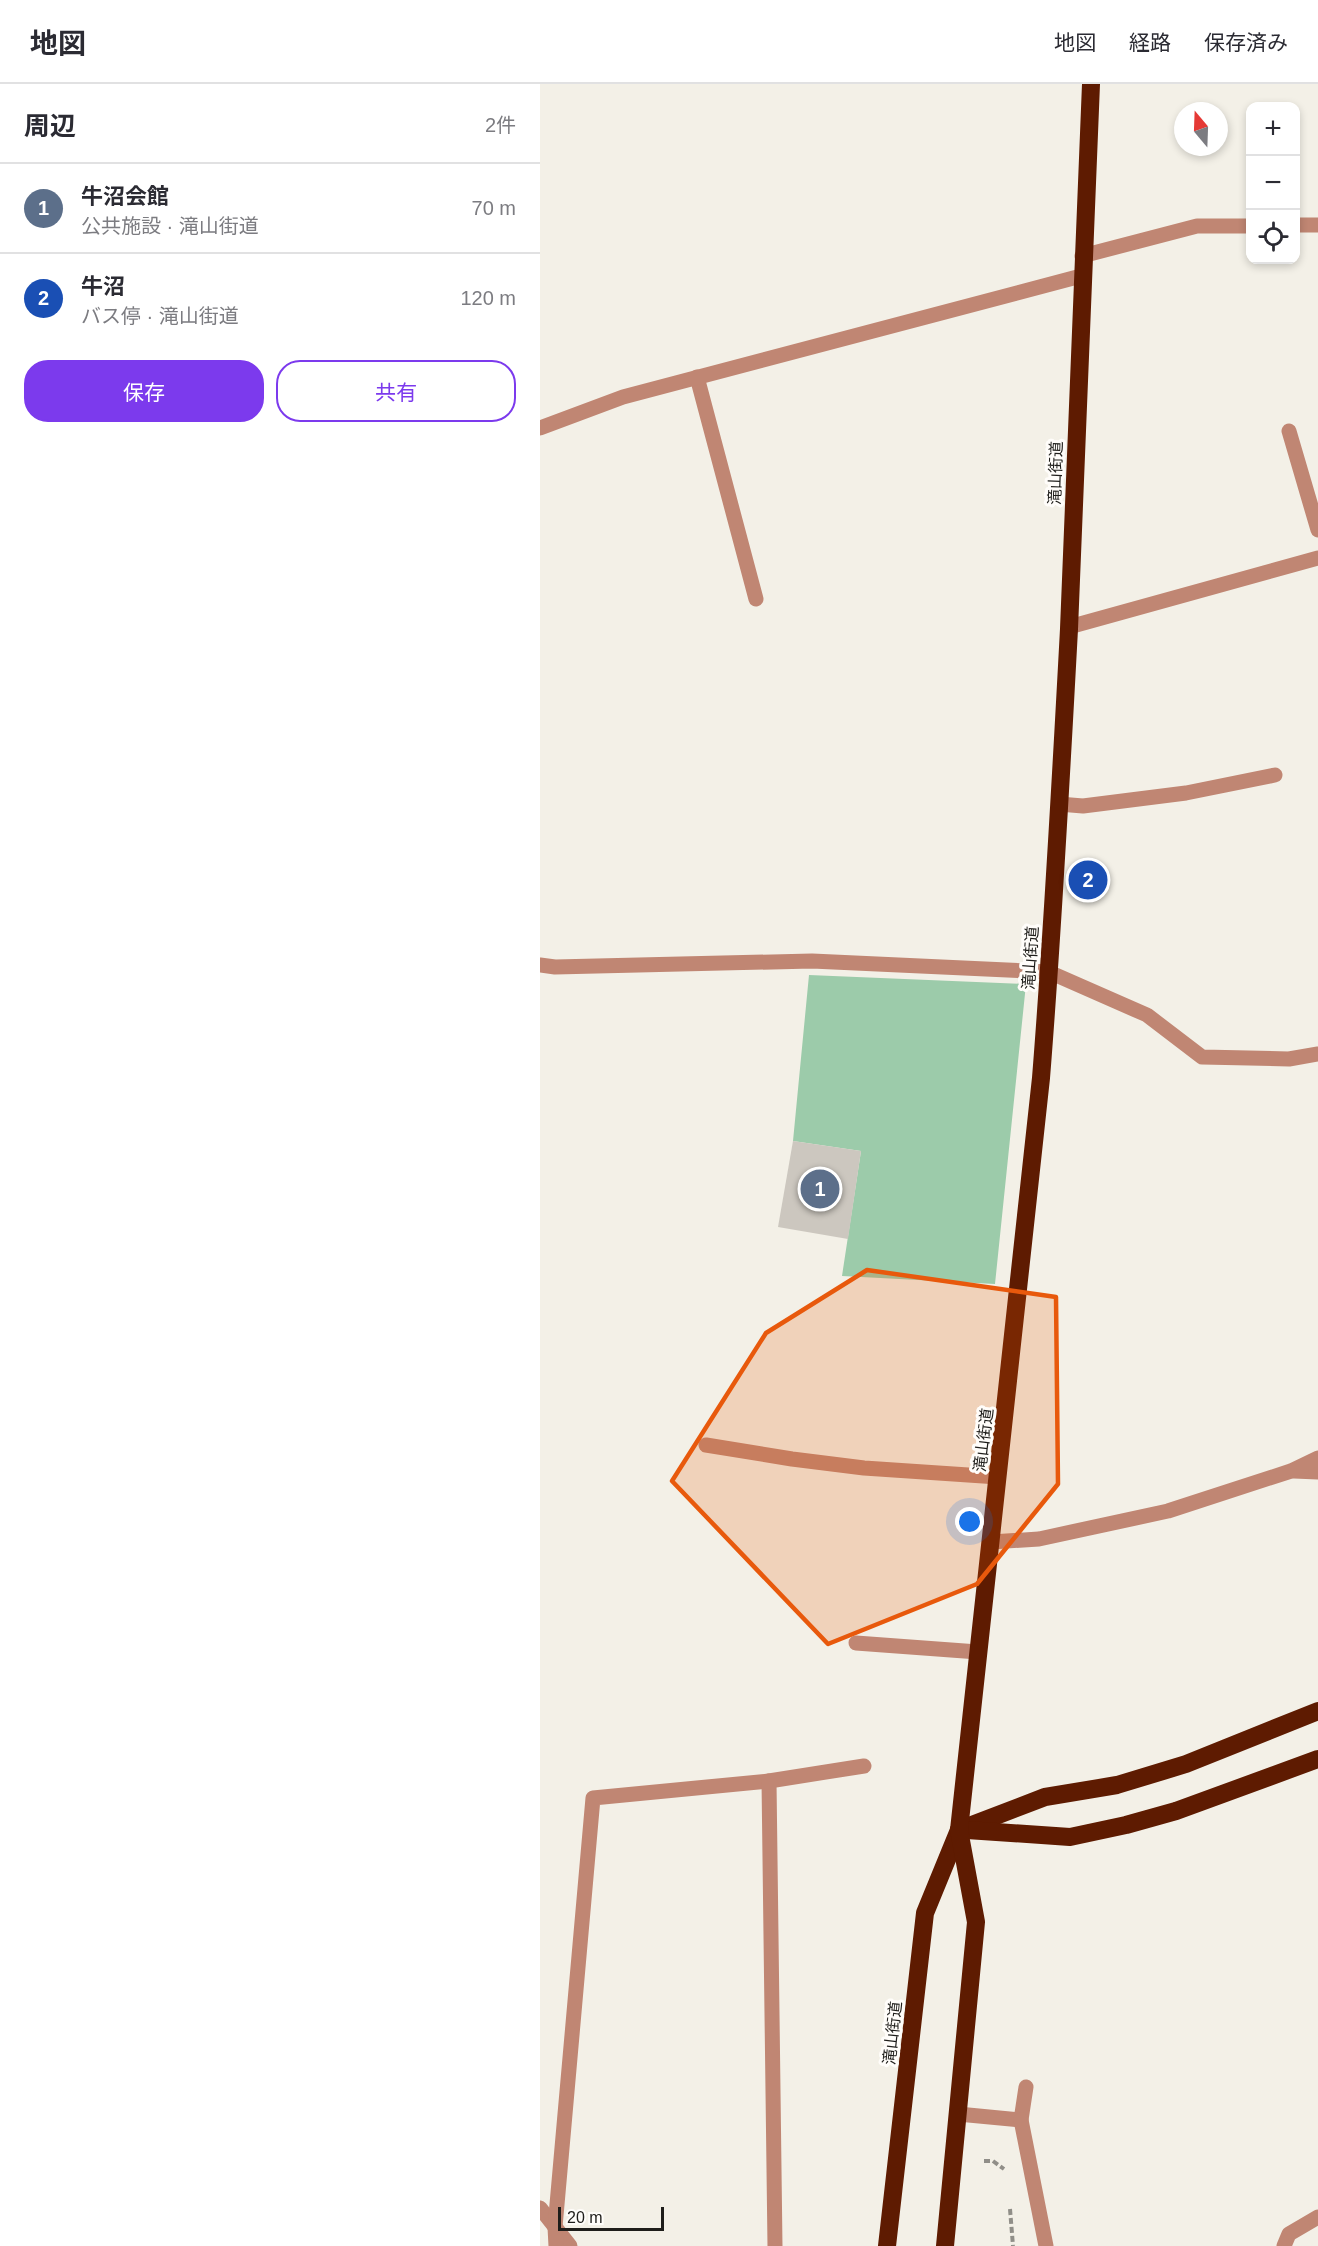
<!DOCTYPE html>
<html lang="ja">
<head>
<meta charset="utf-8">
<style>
	:root { --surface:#fff; --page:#f2f2f3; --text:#2b2b33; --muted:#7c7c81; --line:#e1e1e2; --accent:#7c3aed }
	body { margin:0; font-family:Helvetica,"Noto Sans JP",sans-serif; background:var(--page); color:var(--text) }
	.controls { position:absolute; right:18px; top:18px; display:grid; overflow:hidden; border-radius:12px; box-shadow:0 3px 9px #0003 }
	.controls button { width:54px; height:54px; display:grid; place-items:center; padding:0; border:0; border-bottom:2px solid var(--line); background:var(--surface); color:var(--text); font:30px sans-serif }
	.compass { position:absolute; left:634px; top:18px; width:54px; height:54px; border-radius:50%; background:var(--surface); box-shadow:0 3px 9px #0003; rotate:341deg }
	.scale { position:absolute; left:18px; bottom:15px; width:106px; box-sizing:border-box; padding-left:6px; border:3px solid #1e1d1a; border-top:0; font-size:16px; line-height:21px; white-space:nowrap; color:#1e1d1a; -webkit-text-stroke:4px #fffdfa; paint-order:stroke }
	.you { position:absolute; left:430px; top:1438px; width:21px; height:21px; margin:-15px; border:4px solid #fff; border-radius:50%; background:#1a73e8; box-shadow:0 0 0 9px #1a73e833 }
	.badge { display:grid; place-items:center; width:39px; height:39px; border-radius:50%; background:var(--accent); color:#fff; font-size:20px; font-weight:700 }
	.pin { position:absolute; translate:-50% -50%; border:3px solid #fff; box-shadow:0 2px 6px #0006 }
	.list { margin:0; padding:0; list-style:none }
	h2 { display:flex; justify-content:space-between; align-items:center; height:78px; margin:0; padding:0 24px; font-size:26px }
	h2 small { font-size:20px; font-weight:400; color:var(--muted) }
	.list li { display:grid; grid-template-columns:39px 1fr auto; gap:18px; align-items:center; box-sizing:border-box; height:90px; padding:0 24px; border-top:2px solid var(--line) }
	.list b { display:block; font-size:22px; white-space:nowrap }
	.list p { margin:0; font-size:20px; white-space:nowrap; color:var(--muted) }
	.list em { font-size:20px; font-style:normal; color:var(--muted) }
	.actions { display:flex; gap:12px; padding:18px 24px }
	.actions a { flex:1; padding:14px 0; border:2px solid var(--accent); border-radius:24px; text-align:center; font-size:21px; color:var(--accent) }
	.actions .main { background:var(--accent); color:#fff }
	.icon { flex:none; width:33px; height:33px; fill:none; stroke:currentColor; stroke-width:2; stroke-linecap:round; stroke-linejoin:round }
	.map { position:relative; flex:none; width:778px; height:2162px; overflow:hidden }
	header { display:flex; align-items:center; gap:36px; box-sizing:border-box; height:84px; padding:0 30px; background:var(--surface); border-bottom:2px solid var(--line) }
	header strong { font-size:28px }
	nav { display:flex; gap:33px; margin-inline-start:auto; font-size:21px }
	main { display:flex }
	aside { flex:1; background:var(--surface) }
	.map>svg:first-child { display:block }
	.green { fill:#9ccbaa }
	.building { fill:#ccc7bf }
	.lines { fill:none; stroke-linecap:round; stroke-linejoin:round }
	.path { stroke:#908e88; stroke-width:4; stroke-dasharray:6 3; stroke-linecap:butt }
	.lane { stroke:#c08673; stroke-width:15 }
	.street { stroke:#c08673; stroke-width:15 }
	.highway { stroke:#5e1b01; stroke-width:18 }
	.marked { fill:#e8590c; fill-opacity:0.2; stroke:#e8590c; stroke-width:4.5; stroke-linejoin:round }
	.labels { text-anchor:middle; stroke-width:6; stroke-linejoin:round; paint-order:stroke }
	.street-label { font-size:16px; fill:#1e1d1a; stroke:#fffdfa }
</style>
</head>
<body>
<header>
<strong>地図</strong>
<nav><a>地図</a><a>経路</a><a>保存済み</a></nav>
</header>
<main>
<aside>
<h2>周辺<small>2件</small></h2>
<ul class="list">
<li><span class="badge" style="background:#5c6f8a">1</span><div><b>牛沼会館</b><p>公共施設 · 滝山街道</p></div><em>70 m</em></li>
<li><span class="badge" style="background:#1a4fb4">2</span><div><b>牛沼</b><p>バス停 · 滝山街道</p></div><em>120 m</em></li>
</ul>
<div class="actions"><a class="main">保存</a><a>共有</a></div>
</aside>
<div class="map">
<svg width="778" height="2162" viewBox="0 0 778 2162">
	<rect width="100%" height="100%" fill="#f3f0e7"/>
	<polygon class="green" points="269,891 486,900 455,1200 302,1192 321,1067 253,1057"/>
	<polygon class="building" points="253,1057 321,1067 308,1155 238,1143"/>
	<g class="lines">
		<g class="path">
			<polyline points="444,2077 453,2077 464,2085"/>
			<polyline points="470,2125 473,2162"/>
		</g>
		<g class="lane">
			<polyline points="157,293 216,515"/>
			<polyline points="749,347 778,446"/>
			<polyline points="519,720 543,722 646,709 735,691"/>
			<polyline points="166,1361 252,1375 324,1384 458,1393"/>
			<polyline points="754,1387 778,1388"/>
			<polyline points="451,1458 499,1455 628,1427 751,1387 778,1374"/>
			<polyline points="316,1559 438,1568"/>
			<polyline points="418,2030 481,2036 486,2003"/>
			<polyline points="481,2036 506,2162"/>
			<polyline points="744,2162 749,2150 778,2133"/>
		</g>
		<g class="street">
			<polyline points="756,141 778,141"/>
			<polyline points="542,172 657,142 710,142"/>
			<polyline points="0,344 83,313 541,192"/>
			<polyline points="529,543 778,474"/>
			<polyline points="0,881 15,883 272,877 509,888 607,931 662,973 749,975 778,970"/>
			<polyline points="0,2124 30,2162"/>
			<polyline points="16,2162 15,2143 53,1714 229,1697"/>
			<polyline points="235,2162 229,1697 324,1682"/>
		</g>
		<g class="highway">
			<polyline points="419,1746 505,1713 577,1701 646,1680 778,1627"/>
			<polyline points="427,1746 530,1753 586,1741 636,1727 778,1675"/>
			<polyline points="347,2162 385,1829 419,1746"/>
			<path d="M405,2162L436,1838L419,1746L501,994C513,844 521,694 529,545C538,363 542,181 551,0"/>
		</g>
	</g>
	<path class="marked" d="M327,1186L516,1213L518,1400L437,1500L288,1560L132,1397L226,1249Z"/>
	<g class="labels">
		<g class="street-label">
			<text transform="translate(515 389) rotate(-88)" y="6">滝山街道</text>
			<text transform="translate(490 874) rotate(-86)" y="6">滝山街道</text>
			<text transform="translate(443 1356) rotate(-83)" y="6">滝山街道</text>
			<text transform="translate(352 1949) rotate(-84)" y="6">滝山街道</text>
		</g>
	</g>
</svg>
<div class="controls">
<button>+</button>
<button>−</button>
<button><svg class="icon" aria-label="locate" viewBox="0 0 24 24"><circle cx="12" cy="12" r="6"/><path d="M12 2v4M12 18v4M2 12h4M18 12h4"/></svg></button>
</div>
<svg class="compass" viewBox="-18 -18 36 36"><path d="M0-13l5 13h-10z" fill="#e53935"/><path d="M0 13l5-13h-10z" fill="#7c7c81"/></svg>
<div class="scale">20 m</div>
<div class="you"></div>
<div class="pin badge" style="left:280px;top:1105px;background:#5c6f8a">1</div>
<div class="pin badge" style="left:548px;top:796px;background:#1a4fb4">2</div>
</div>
</main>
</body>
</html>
